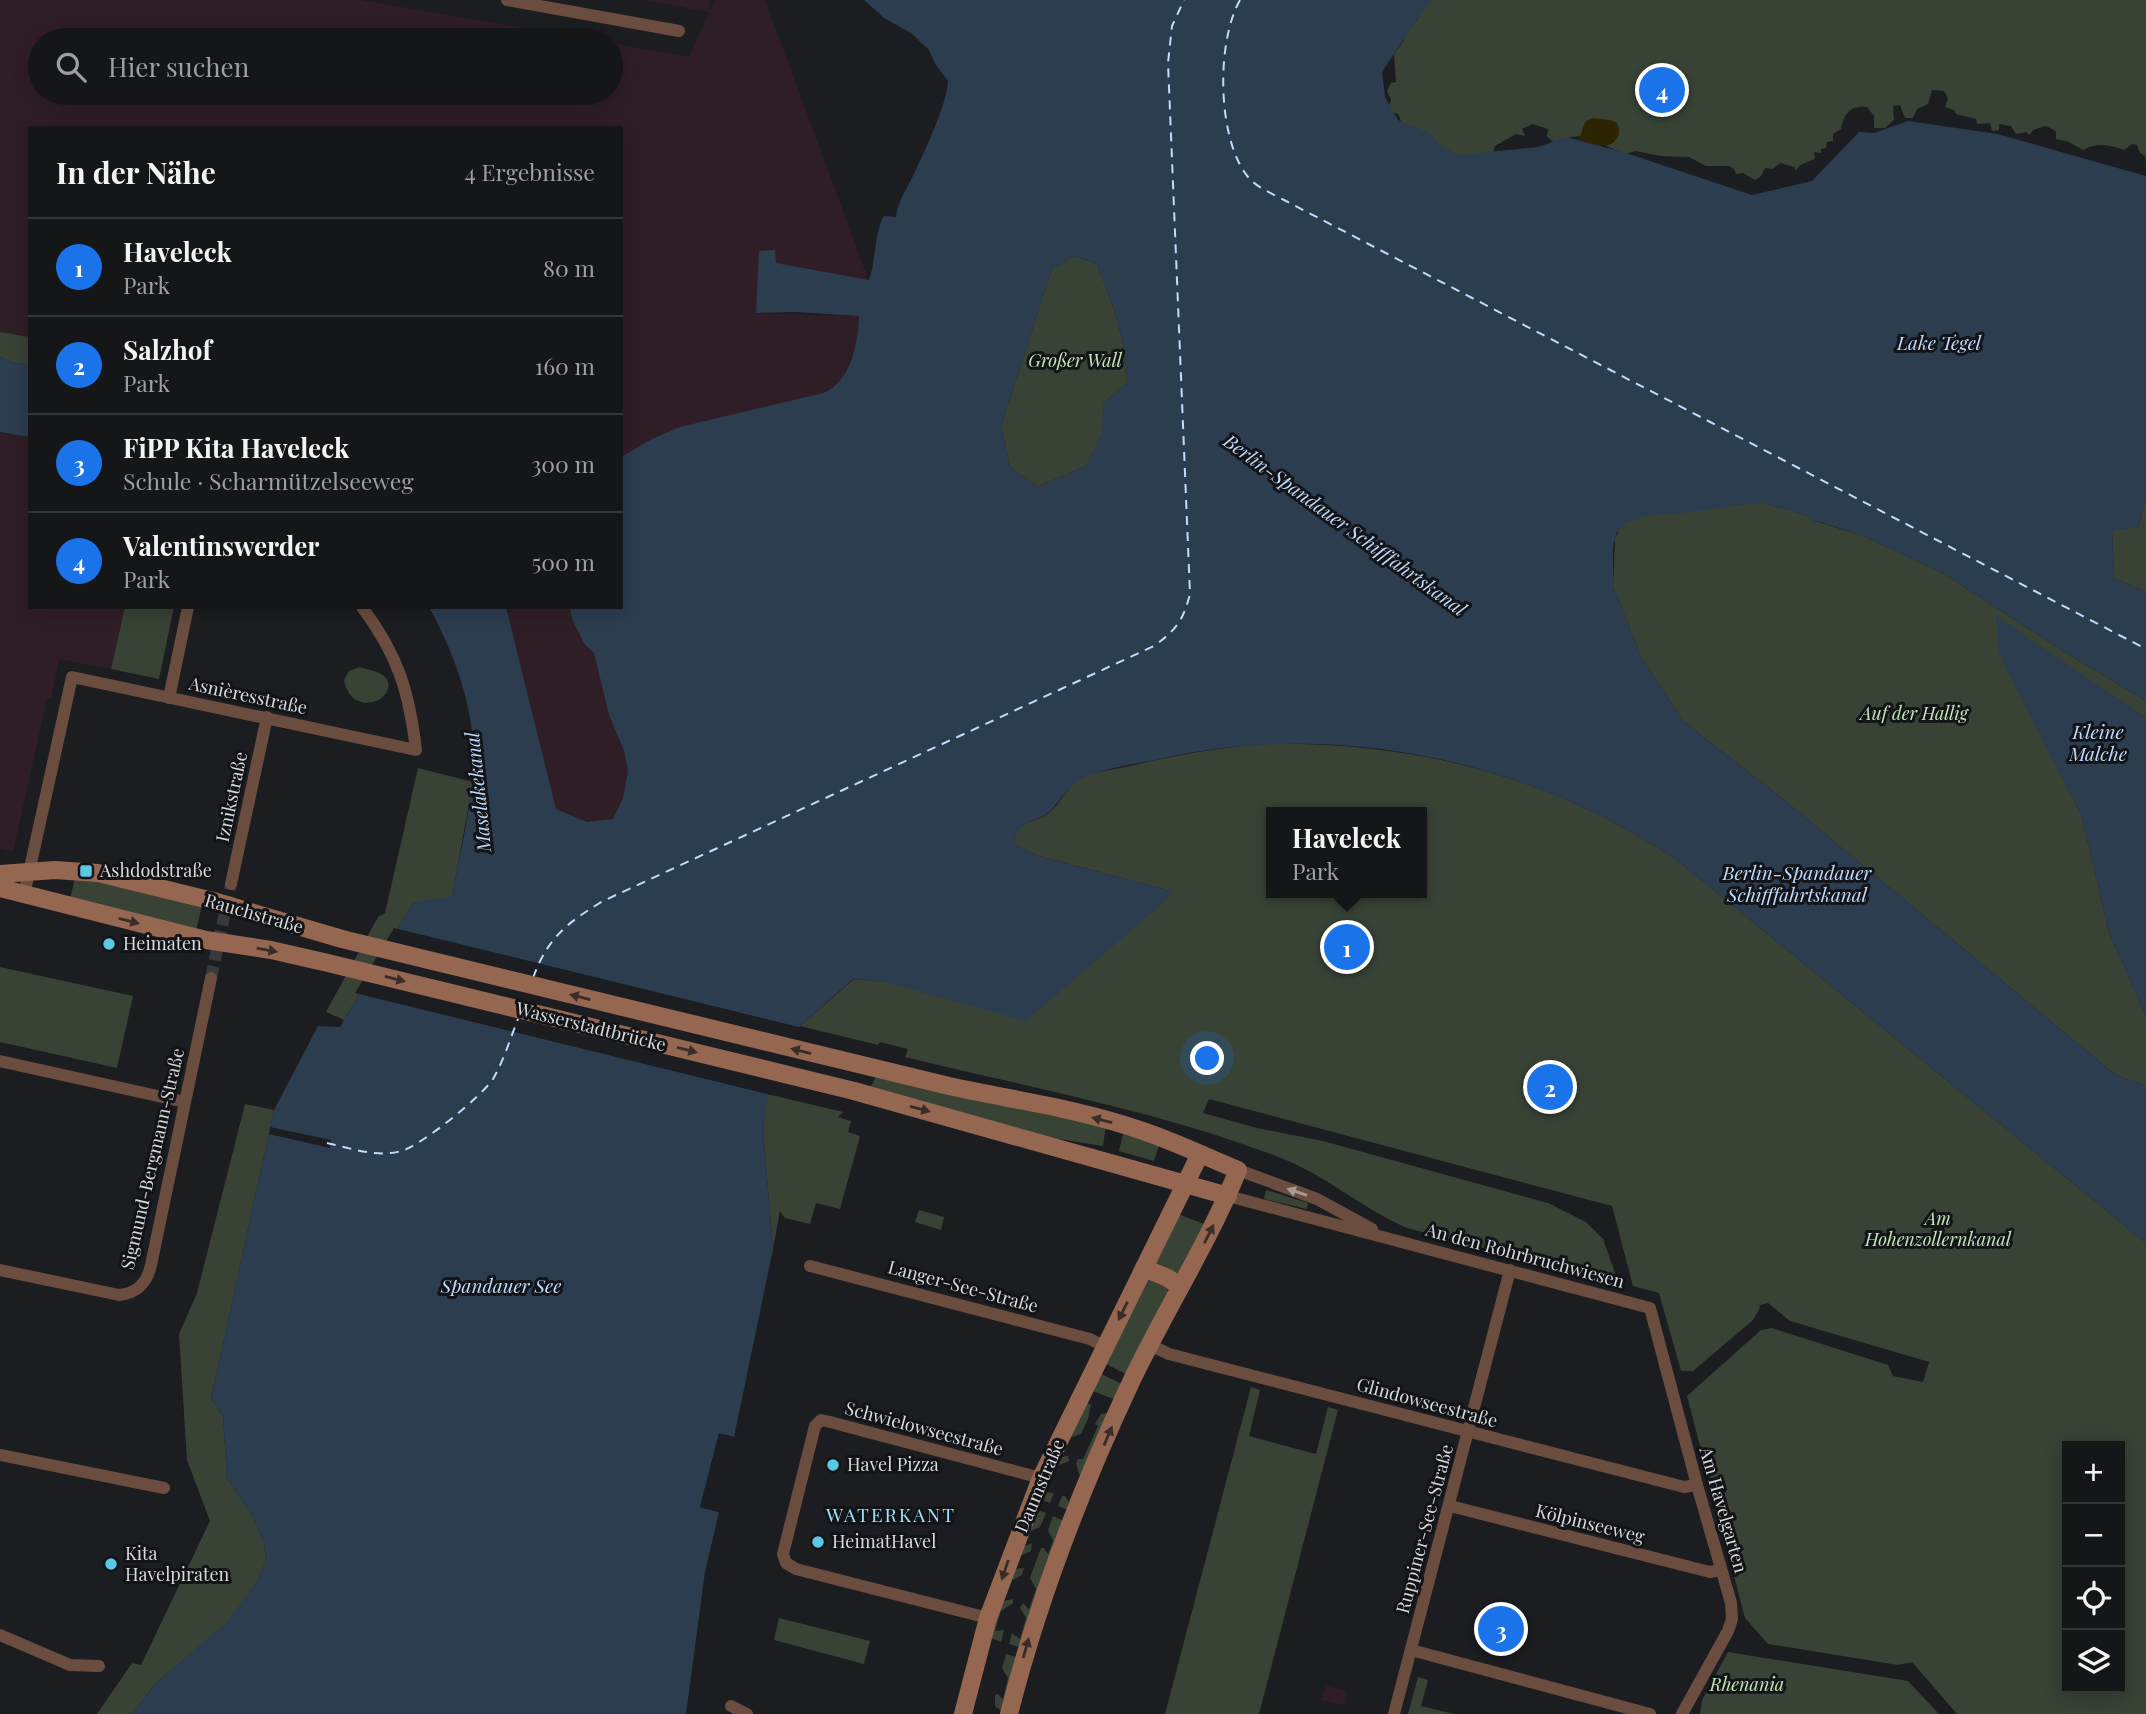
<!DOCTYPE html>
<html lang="de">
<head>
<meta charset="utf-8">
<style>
	:root { --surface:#151618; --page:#222325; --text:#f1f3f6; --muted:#9d9fa2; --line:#343537; --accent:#1a73e8 }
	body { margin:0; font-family:"Playfair Display",serif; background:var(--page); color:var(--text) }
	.controls { position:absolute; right:21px; bottom:21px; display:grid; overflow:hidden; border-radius:0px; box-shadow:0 4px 18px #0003 }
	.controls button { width:63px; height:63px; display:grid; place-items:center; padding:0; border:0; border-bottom:2px solid var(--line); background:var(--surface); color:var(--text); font:35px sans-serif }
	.you { position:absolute; left:1208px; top:1059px; width:24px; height:24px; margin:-18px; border:5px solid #fff; border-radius:50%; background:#1a73e8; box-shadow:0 0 0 10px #1a73e833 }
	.badge { display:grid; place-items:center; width:46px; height:46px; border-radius:50%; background:var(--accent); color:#fff; font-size:23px; font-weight:700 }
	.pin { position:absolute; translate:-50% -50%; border:4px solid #fff; box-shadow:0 2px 7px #0006 }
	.popup { position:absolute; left:1266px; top:807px; width:161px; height:91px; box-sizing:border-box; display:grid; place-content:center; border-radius:0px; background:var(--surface); filter:drop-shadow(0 2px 5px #0005); font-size:23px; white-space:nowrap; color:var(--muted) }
	.popup b { font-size:26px; color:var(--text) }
	.popup::after { content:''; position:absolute; left:50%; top:100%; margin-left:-14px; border:14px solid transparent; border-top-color:var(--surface) }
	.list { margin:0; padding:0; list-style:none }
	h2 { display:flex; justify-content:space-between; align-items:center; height:91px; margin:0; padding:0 28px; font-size:30px }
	h2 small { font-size:23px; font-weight:400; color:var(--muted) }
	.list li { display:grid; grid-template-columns:46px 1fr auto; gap:21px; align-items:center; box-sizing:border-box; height:98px; padding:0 28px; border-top:2px solid var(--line) }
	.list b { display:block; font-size:26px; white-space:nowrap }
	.list p { margin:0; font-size:23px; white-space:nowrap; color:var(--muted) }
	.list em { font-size:23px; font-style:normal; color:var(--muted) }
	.icon { flex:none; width:38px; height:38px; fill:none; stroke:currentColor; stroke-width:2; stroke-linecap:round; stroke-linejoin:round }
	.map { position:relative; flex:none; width:2146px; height:1714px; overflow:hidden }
	.search { position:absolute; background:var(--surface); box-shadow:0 4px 18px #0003; left:28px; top:28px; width:595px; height:77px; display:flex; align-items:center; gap:18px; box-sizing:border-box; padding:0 24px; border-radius:38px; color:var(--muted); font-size:26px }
	.panel { position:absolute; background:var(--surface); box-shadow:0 4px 18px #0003; left:28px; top:126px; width:595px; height:483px; border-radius:0px }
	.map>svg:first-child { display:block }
	.industrial { fill:#301e26 }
	.green { fill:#384235; fill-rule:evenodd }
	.sand { fill:#2c2403 }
	.water { fill:#2c3d50; fill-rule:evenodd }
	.pier { fill:#1c1d20 }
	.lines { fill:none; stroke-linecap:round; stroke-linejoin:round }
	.ferry { stroke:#bfdbfd; stroke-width:2; stroke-dasharray:9 7; stroke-linecap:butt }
	.street-tunnel { stroke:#38393c; stroke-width:12; stroke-dasharray:12 6; stroke-linecap:butt }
	.street { stroke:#6a4d3f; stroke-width:12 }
	.secondary { stroke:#956751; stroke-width:18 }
	.oneway { fill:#3a2d28 }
	.oneway2 { fill:#a69a95 }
	.poi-dot { fill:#59c8e5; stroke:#131417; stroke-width:2.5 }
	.labels { text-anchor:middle; stroke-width:6; stroke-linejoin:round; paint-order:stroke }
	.park-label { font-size:18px; font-style:italic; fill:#c3e5b8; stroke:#131417 }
	.street-label { font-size:18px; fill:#d8d9db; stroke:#131417 }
	.poi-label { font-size:18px; fill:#d8d9db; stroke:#131417; text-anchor:start }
	.water-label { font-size:19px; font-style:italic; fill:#bfdbfd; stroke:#131417 }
	.neighbourhood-label { font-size:19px; letter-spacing:2px; fill:#98e4f9; stroke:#131417 }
</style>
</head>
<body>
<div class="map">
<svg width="2146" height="1714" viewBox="0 0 2146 1714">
	<rect width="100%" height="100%" fill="#1c1d20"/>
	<g class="industrial">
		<polygon points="0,0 361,0 593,40 40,40 40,93 611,93 611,43 689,57 709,12 643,0 708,0 710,10 716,0 765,0 869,281 776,263 760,251 756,313 859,316 859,328 854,350 841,382 823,393 673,430 621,457 621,128 30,128 30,337 0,332"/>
		<polygon points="0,432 30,437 30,607 125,607 111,669 59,659 51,699 47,698 13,852 0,849"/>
		<polygon points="506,607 569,607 573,621 585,645 594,653 609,715 624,751 628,771 623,798 613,819 587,822 556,809"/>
		<polygon points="1326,1686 1345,1690 1344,1694 1347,1695 1345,1705 1322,1700"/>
	</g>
	<g class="green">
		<path d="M1418,0H2146V166L2145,156L2140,153L2137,145L2132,144L2124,150C2111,145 2096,142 2083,150L2069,142L2056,139V131L2046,126L2033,130L2030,135L2026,132L2016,134L2011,126L1999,124V130L1992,131L1990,123L1977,124L1976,119L1956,114L1954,110L1945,107L1948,98L1944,91L1932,90L1928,104L1917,109L1913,118H1905L1900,105L1893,106L1894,120L1885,128H1874V116L1867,107C1850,105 1844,114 1841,129L1833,134V141L1827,142L1826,148L1821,149V153L1814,152L1815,159L1800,165L1796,171L1794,167L1780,163L1773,169L1765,168L1761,176L1755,180L1743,173L1736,174L1734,169L1729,166H1706L1689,157L1660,156L1636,151L1625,154L1583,136L1570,137L1556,144L1547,137L1548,129L1532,124L1522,129L1525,136L1516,134L1495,146L1493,153L1499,167C1464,157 1412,153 1398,114L1392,112L1389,106L1391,100L1387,91L1391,83L1396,82L1394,54L1404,40L1402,35L1417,20Z"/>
		<path d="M1074,256L1097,264C1113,305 1126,338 1127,383L1104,403L1103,433L1086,466L1037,487L1010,467L1001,426L1052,269Z"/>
		<polygon points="0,332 30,337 30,366 14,363 0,357"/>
		<polygon points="2146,497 2146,592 2114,578 2112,530 2138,527"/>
		<polygon points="1746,504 1767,504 1806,515 1809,516 1809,519 1863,536 1943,573 2063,651 2146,701 2146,718 1996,617 2041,735 2081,814 2109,932 2146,1016 2146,1086 2121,1077 2112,1072 1784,800 1683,721 1641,657 1613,586 1615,538 1627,515"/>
		<polygon points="125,607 174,607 159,679 111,669"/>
		<path d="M360,667C367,670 381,671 386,678C400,698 352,721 344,680L349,671Z"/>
		<path d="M1263,744C1414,741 1552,776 1678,861L2146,1243V1714H1957L1912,1662L1898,1665L1768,1644L1745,1618L1687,1396L1761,1330L1772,1328L1888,1365L1893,1376L1923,1382L1929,1362L1790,1321L1768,1303L1760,1305L1759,1310L1753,1320L1693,1371H1681L1659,1293L1633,1286L1612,1206L1209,1099L1203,1113L1257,1128L1323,1141L1548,1203L1586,1222L1603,1239L1619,1284L1407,1228C1363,1209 1327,1176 1281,1158C1161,1111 1031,1088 905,1057L908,1049L880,1042L878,1045L800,1026L854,979L885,982L1171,891L1039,856L1014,844C1015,817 1035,826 1050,812C1062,801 1069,784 1083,777C1095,771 1112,770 1125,767C1171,756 1216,748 1263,744ZM1272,812H1422V893H1272ZM2067,1446H2120V1688H2067Z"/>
		<polygon points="418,768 473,782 452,897 413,903 344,1020 326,1012 378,917 385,913"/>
		<polygon points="75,878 87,878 202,905 196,931 70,899"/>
		<polygon points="0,967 133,996 117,1068 0,1042"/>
		<polygon points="878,1073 1106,1125 1103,1146 1053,1138 870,1088"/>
		<polygon points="767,1094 843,1112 838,1117 851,1121 848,1132 860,1136 840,1209 816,1203 810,1224 785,1218 780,1211 773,1249 763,1130"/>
		<polygon points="245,1104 274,1110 211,1399 223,1416 227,1478 252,1515 264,1543 266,1561 258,1580 230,1620 155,1684 132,1714 97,1714 132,1663 141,1665 210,1521 187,1460 179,1334 197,1293"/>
		<polygon points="1124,1130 1160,1143 1154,1161 1119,1151"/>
		<polygon points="1266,1190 1308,1203 1307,1209 1264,1199"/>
		<polygon points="919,1210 944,1217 941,1230 915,1222"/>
		<polygon points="1178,1214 1204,1224 1177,1275 1156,1263"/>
		<polygon points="1148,1278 1164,1285 1169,1292 1126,1374 1104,1363"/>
		<polygon points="1099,1373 1122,1384 1116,1400 1090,1390"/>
		<polygon points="1251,1387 1260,1390 1249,1436 1316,1454 1328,1407 1338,1410 1259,1714 1165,1714"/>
		<polygon points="1086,1402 1091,1405 1088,1419 1081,1434 1069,1438 1060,1457 1068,1456 1069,1461 1057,1466 1045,1492 1054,1493 1050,1503 1040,1499"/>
		<polygon points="1106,1413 1108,1414 1068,1510 1058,1506 1062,1496 1065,1496 1069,1502 1080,1476 1076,1464 1078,1459 1083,1459 1098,1426 1095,1424 1101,1414"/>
		<polygon points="1035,1509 1046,1513 1040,1527 1029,1532 1025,1546 1032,1543 1031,1551 1020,1556 1015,1569 1024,1568 1022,1575 1011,1581 1004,1601 1013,1599 1013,1603 1001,1611 995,1631 1004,1630 1001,1642 990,1638"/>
		<polygon points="1053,1516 1064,1521 1019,1647 1009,1644 1012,1633 1020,1639 1026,1618 1020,1608 1023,1603 1029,1609 1036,1589 1030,1578 1041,1548 1044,1548 1048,1554 1053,1541 1048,1530"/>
		<polygon points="779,1618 870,1641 864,1664 774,1640"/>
		<polygon points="1728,1652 1908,1681 1939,1714 1700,1714 1702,1700"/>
		<polygon points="1006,1654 1016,1657 1003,1708 1000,1710 995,1706 995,1695 998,1694 1003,1699 1008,1678 1002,1668"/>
		<polygon points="1418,1677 1428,1680 1421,1706 1454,1714 1408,1714"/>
	</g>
	<path class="sand" d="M1592,118L1610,120L1617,123C1623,135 1615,146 1602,146C1595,146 1585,142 1579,140L1585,122Z"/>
	<g class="water">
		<path d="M864,0H1432L1417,19L1382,72L1385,97L1398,120L1430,133L1439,144L1457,155L1538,147L1566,137L1626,153L1752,195L1812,181L1859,132L1874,133L1908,121L1998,134L2146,176V497L2138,527L2112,531L2114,578L2146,592V701L2063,651L1943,573L1863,536L1817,521L1815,524L1810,521L1809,516L1767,504H1746L1692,512L1644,516L1624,524L1616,534L1613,548V586L1641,657L1683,721L1784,800L2112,1072L2121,1077L2146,1086V1243L1678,861C1529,760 1337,719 1160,759C1140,763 1093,770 1078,781C1068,788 1061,799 1053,808C1039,826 1015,816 1014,844L1039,856L1171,891L1172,895L1026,1021L885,982L853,979L800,1026L768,1094L763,1130L773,1249L734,1437L719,1434L700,1507L719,1512L705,1572L686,1714H132L155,1684L230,1619L258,1580L266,1561L264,1543L252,1515L227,1478L223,1416L211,1399L274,1110L318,1026L340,1027L413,903L452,896C459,859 468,821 472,784C480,723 458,660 429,607H506L556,809L587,822L613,819L623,798L628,771L624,751L609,715L594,653L585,645L573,621L569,607H621V457L652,439L680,427L823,393C850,383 858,344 859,316L795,312L756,313L759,251L775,250L776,263L869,280C876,261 874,232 884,216L896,217C898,201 906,190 913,176C924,152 947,105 948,81L936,65L929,50L911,33L884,18ZM1074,256L1097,264C1113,305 1126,338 1127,383L1104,403L1102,433L1086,466L1037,487L1010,467L1001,426L1052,269Z"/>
		<polygon points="0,357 14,363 30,366 30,437 0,432"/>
		<polygon points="1996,616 2146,718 2146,1016 2109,932 2081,814 2005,667 1999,651"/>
	</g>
	<g class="pier">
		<polygon points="394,928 803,1028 771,1095 355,993"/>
		<polygon points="270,1127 331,1140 330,1148 269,1134"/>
		<polygon points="719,1433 738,1438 734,1440 721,1438 704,1505 720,1509 722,1513 700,1507"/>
	</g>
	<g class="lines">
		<g class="ferry">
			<path d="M1240,0C1216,42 1217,139 1248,177C1256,187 1273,194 1284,200L2146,649"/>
			<path d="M533,978C548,937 567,923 603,901L1154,646C1176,630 1183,621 1190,594L1168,63L1172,26L1184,0"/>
			<path d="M327,1143C350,1148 377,1158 401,1151C421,1146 482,1096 493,1079C504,1060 510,1039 518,1019"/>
		</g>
		<polyline class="street-tunnel" points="211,978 231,884"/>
		<g class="street">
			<polyline points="507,0 679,31"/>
			<polyline points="169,698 188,607"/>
			<polyline points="231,884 267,717"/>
			<path d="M24,895L72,677L416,750C409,691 398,655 362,607"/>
			<polyline points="0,1061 185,1102"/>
			<polyline points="1238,1170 1317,1199 1372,1229"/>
			<polyline points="1228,1196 1650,1308 1697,1485 1731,1603 1732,1619 1728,1631 1682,1714"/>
			<polyline points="810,1266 1090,1339 1105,1347"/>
			<path d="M0,1270L119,1295C138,1293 147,1283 151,1265L211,978"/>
			<polyline points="1150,1345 1169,1354 1684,1487 1697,1485"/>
			<polyline points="0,1455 164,1488"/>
			<polyline points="1450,1506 1710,1572 1721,1570"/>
			<polyline points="988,1618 796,1569 786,1563 783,1554 815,1426 821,1420 830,1422 1041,1478"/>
			<polyline points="0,1635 70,1665 99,1666"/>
			<polyline points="1411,1650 1650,1714"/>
			<polyline points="731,1706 747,1714"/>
			<polyline points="1394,1714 1510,1270"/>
		</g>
		<g class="secondary">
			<path d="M0,874L55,870L98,873L213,901L342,939L949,1086C1013,1100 1081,1109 1143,1131C1175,1142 1207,1157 1238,1170C1208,1244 1164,1312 1130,1384C1080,1491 1038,1600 1009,1714"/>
			<polyline points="0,888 206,940 271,950 328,963 854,1091 1228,1196"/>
			<polyline points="1144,1268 1168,1278 1180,1287"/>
			<polyline points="963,1714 988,1618 1041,1478 1200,1154"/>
		</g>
	</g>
	<defs><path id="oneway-solid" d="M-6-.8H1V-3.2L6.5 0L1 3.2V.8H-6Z" transform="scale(1.75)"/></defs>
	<g class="oneway">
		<use href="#oneway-solid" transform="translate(129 921) rotate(14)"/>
		<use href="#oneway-solid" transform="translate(267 950) rotate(10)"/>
		<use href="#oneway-solid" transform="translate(395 979) rotate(14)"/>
		<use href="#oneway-solid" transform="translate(580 997) rotate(-166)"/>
		<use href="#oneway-solid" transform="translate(687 1050) rotate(14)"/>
		<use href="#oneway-solid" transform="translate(801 1051) rotate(-166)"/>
		<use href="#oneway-solid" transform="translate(920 1109) rotate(15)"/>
		<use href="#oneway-solid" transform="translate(1102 1120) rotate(-166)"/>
		<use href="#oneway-solid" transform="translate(1209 1234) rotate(-63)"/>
		<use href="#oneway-solid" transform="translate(1123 1311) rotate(116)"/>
		<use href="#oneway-solid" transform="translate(1108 1436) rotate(-67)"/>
		<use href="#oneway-solid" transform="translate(1005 1570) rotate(109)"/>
		<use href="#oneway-solid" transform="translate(1026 1648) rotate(-74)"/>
	</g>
	<use class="oneway2" href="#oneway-solid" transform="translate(1297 1192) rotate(-161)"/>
	<g class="poi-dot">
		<rect x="79" y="864" width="14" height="14" rx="3.5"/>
		<circle cx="109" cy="944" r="7"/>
		<circle cx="833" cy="1465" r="7"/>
		<circle cx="818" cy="1542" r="7"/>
		<circle cx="111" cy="1564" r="7"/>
	</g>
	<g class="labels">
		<g class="park-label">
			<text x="1075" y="367">Großer Wall</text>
			<text x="1914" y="720">Auf der Hallig</text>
			<text x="1938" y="1225">Am<tspan x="1938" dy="21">Hohenzollernkanal</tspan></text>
			<text x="1747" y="1691">Rhenania</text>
		</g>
		<g class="street-label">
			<text transform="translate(248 696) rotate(12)" y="6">Asnièresstraße</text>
			<text transform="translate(232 797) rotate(-78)" y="6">Iznikstraße</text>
			<text transform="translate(254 914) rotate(16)" y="6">Rauchstraße</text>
			<text transform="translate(591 1027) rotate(14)" y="6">Wasserstadtbrücke</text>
			<text transform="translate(153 1159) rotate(-77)" y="6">Sigmund-Bergmann-Straße</text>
			<text transform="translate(1525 1256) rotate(15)" y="6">An den Rohrbruchwiesen</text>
			<text transform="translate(963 1287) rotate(15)" y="6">Langer-See-Straße</text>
			<text transform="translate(1427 1403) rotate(15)" y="6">Glindowseestraße</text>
			<text transform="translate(924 1429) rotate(15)" y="6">Schwielowseestraße</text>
			<text transform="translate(1040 1486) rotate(-67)" y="6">Daumstraße</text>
			<text transform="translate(1723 1510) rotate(74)" y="6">Am Havelgarten</text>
			<text transform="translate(1590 1524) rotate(14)" y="6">Kölpinseeweg</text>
			<text transform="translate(1425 1529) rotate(-75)" y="6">Ruppiner-See-Straße</text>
		</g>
		<g class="poi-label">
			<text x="100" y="877">Ashdodstraße</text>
			<text x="123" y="950">Heimaten</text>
			<text x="847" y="1471">Havel Pizza</text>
			<text x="832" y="1548">HeimatHavel</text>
			<text x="125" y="1560">Kita<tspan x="125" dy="21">Havelpiraten</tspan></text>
		</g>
		<g class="water-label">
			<text x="1939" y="350">Lake Tegel</text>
			<text transform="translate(1345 525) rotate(36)" y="7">Berlin-Spandauer Schifffahrtskanal</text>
			<text x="2098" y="739">Kleine<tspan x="2098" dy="22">Malche</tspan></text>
			<text transform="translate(478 792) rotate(-96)" y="7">Maselakekanal</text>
			<text x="1797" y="880">Berlin-Spandauer<tspan x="1797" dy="22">Schifffahrtskanal</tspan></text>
			<text x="501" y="1293">Spandauer See</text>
		</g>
		<g class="neighbourhood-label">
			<text x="891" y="1522">WATERKANT</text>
		</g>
	</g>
</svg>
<div class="controls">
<button>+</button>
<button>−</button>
<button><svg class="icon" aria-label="locate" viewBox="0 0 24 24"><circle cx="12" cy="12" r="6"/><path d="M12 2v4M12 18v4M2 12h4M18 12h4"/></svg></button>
<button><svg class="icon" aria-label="layers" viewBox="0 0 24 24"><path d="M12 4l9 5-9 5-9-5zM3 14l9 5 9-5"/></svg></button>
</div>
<div class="you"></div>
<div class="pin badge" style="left:1347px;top:947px">1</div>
<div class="popup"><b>Haveleck</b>Park</div>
<div class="pin badge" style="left:1550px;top:1087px">2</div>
<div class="pin badge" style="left:1501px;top:1629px">3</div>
<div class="pin badge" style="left:1662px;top:90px">4</div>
<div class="search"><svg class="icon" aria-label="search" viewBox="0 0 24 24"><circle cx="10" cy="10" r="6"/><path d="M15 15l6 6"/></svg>Hier suchen</div>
<section class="panel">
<h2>In der Nähe<small>4 Ergebnisse</small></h2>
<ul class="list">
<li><span class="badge">1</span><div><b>Haveleck</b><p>Park</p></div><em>80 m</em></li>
<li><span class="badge">2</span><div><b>Salzhof</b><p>Park</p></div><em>160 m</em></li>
<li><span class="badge">3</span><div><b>FiPP Kita Haveleck</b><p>Schule · Scharmützelseeweg</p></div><em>300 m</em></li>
<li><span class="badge">4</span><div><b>Valentinswerder</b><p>Park</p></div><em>500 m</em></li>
</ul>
</section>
</div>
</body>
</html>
